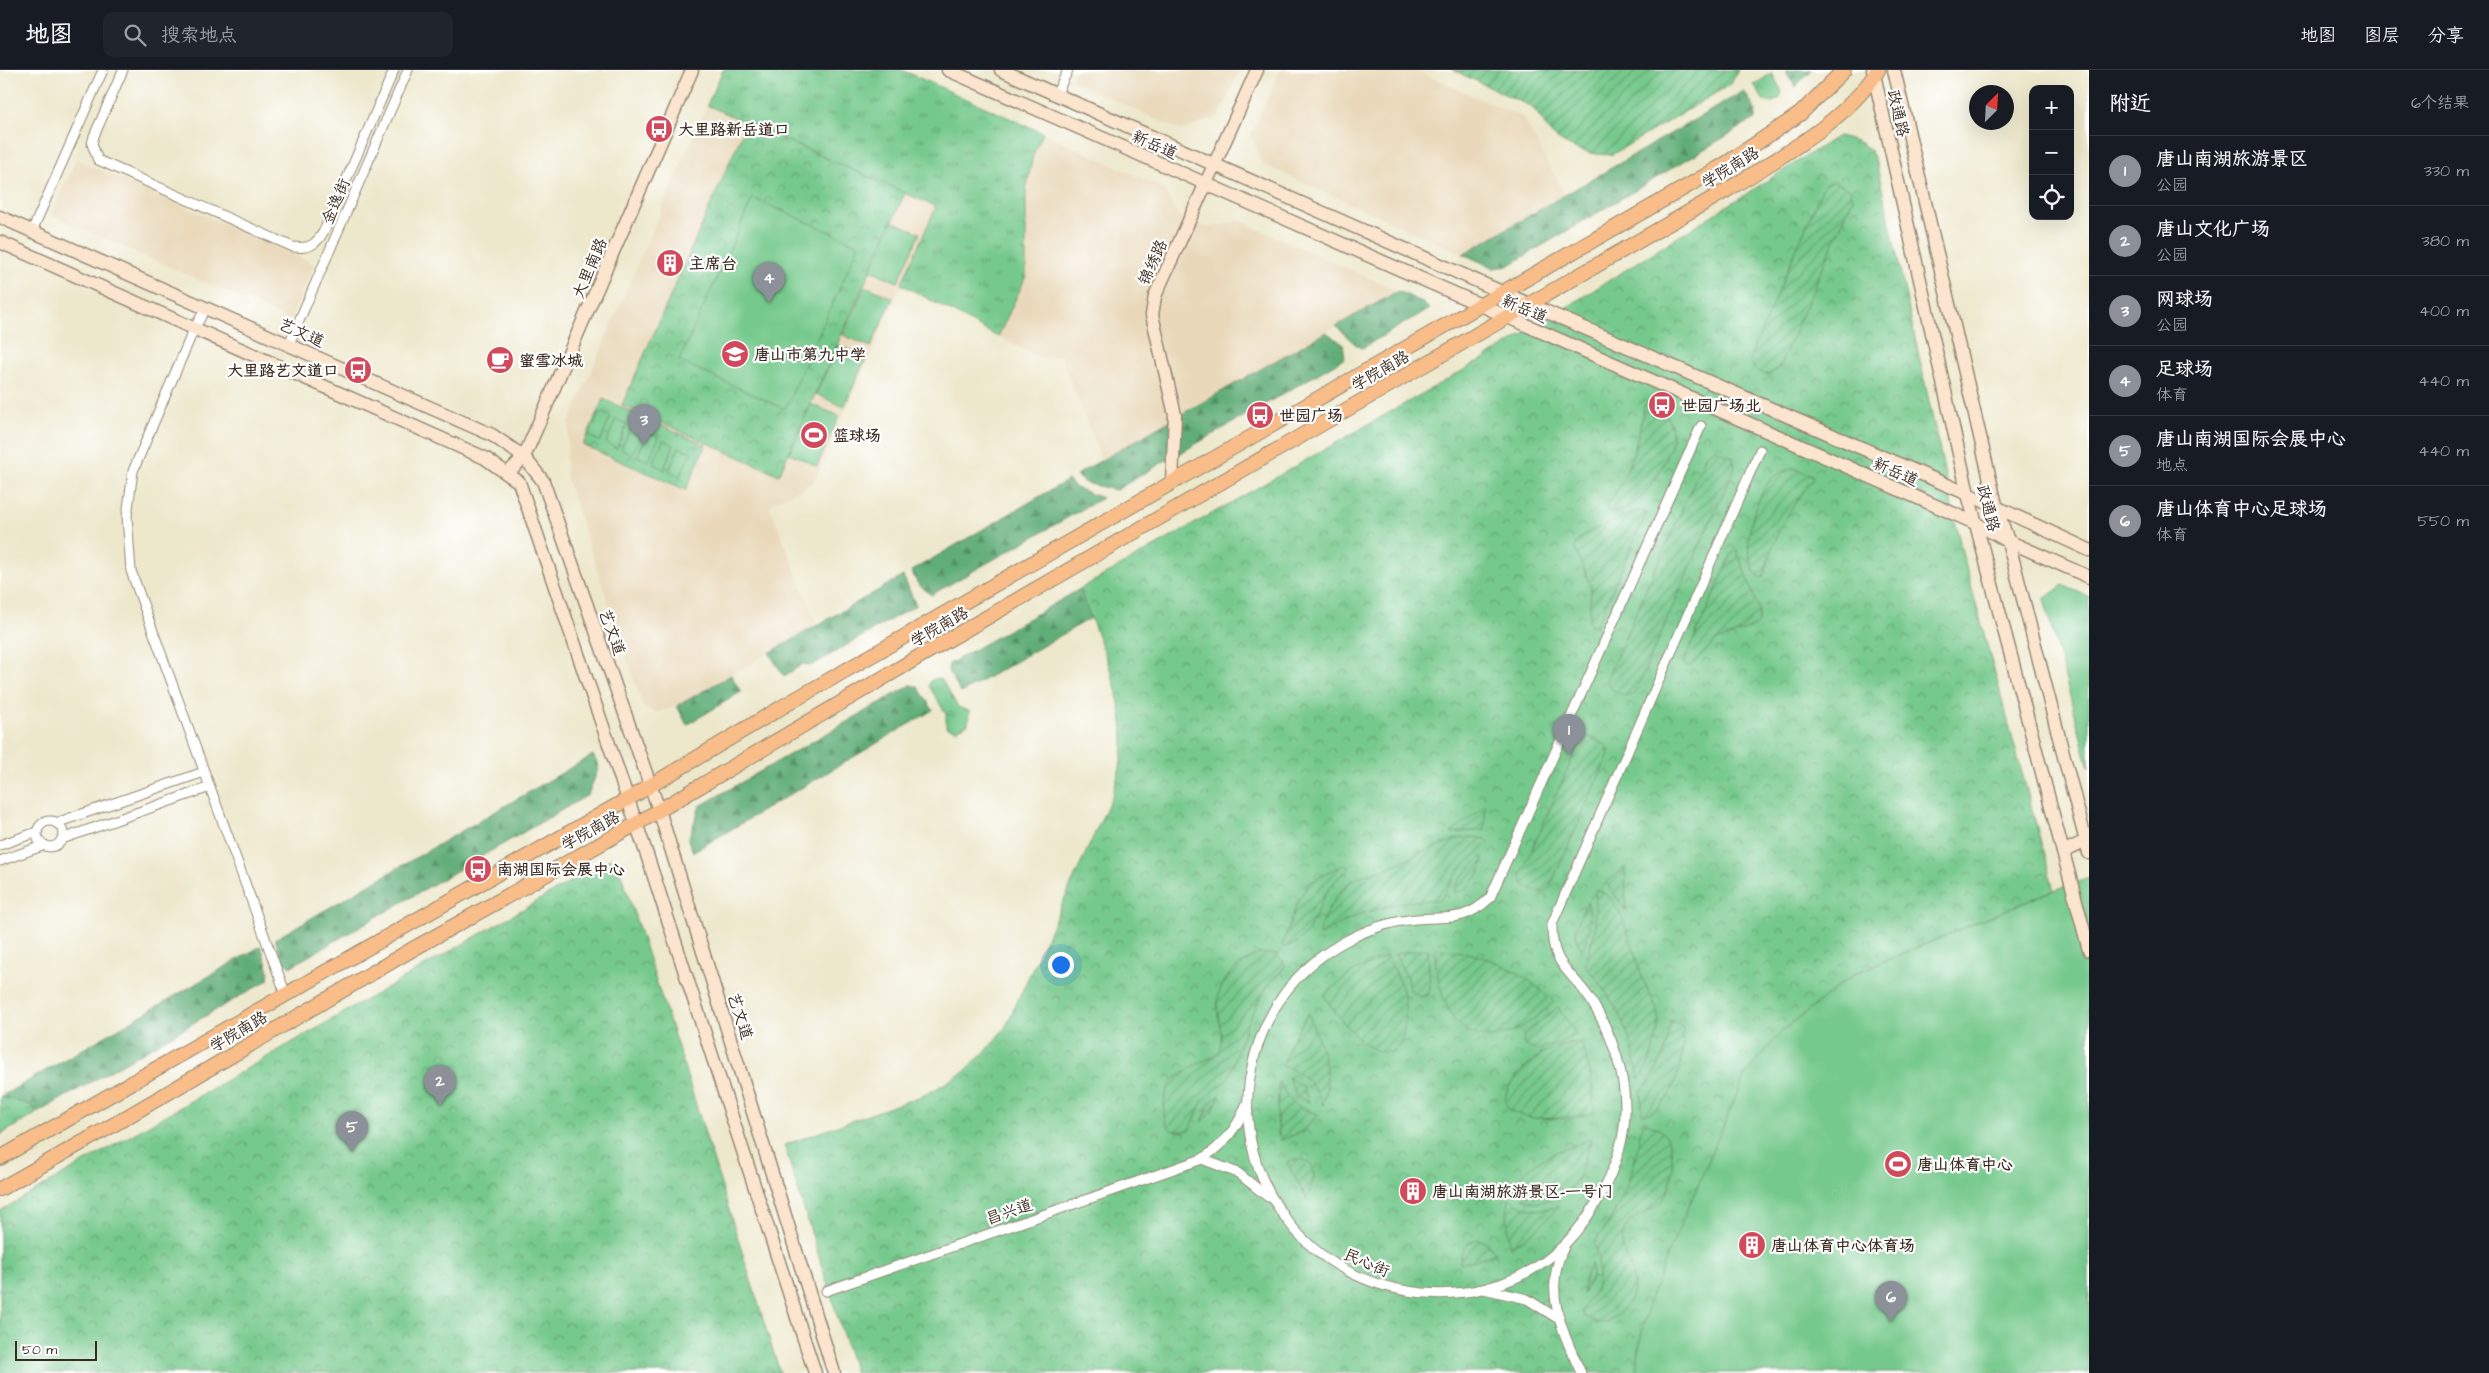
<!DOCTYPE html>
<html lang="zh">
<head>
<meta charset="utf-8">
<style>
	:root { --surface:#171b24; --page:#20242c; --text:#f1f3f6; --muted:#9ea1a6; --line:#363941; --accent:#8c9099 }
	body { margin:0; font-family:"Architects Daughter","LXGW WenKai TC",sans-serif; background:var(--page); color:var(--text) }
	.controls { position:absolute; right:15px; top:15px; display:grid; overflow:hidden; border-radius:10px; box-shadow:0 5px 20px #0002 }
	.controls button { width:45px; height:45px; display:grid; place-items:center; padding:0; border:0; border-bottom:1px solid var(--line); background:var(--surface); color:var(--text); font:25px sans-serif }
	.compass { position:absolute; left:1969px; top:15px; width:45px; height:45px; border-radius:50%; background:var(--surface); box-shadow:0 5px 20px #0002; rotate:24deg }
	.scale { position:absolute; left:15px; bottom:12px; width:82px; box-sizing:border-box; padding-left:5px; border:2px solid #3b2a1e; border-top:0; font-size:14px; line-height:18px; white-space:nowrap; color:#3b2a1e; -webkit-text-stroke:4px #fff; paint-order:stroke }
	.you { position:absolute; left:1060px; top:894px; width:18px; height:18px; margin:-12px; border:4px solid #fff; border-radius:50%; background:#1a73e8; box-shadow:0 0 0 8px #1a73e833 }
	.badge { display:grid; place-items:center; width:32px; height:32px; border-radius:50%; background:var(--accent); color:#fff; font-size:16px; font-weight:700 }
	.pin { position:absolute; translate:-50% -41px; filter:drop-shadow(0 1px 2px #0008) }
	.pin::after { content:''; position:absolute; top:26px; width:18px; height:15px; background:inherit; clip-path:polygon(0 0,100% 0,50% 100%) }
	.list { margin:0; padding:0; list-style:none }
	h2 { display:flex; justify-content:space-between; align-items:center; height:65px; margin:0; padding:0 20px; font-size:21px }
	h2 small { font-size:16px; font-weight:400; color:var(--muted) }
	.list li { display:grid; grid-template-columns:32px 1fr auto; gap:15px; align-items:center; box-sizing:border-box; height:70px; padding:0 20px; border-top:1px solid var(--line) }
	.list b { display:block; font-size:19px; white-space:nowrap }
	.list p { margin:0; font-size:16px; white-space:nowrap; color:var(--muted) }
	.list em { font-size:16px; font-style:normal; color:var(--muted) }
	.icon { flex:none; width:28px; height:28px; fill:none; stroke:currentColor; stroke-width:2; stroke-linecap:round; stroke-linejoin:round }
	.map { position:relative; flex:none; width:2089px; height:1303px; overflow:hidden }
	header { display:flex; align-items:center; gap:30px; box-sizing:border-box; height:70px; padding:0 25px; background:var(--surface); border-bottom:1px solid var(--line) }
	header strong { font-size:24px }
	nav { display:flex; gap:28px; margin-inline-start:auto; font-size:18px }
	.search { width:350px; height:45px; background:var(--page); display:flex; align-items:center; gap:12px; box-sizing:border-box; padding:0 18px; border-radius:10px; color:var(--muted); font-size:19px }
	main { display:flex }
	aside { flex:1; background:var(--surface) }
	.map>svg:first-child { display:block }
	.built { fill:#e9d9ba }
	.grass { fill:url(#grass-tufts); stroke:#587a55 }
	.forest { fill:url(#forest-firs); stroke:#4e6c4b }
	.park { fill:url(#park-crowns); stroke:#587a55 }
	.garden { fill:url(#garden-furrows); stroke:#587a55 }
	.pitch { fill:#76c98c; stroke:#587a55 }
	.lines { fill:none; stroke-linecap:round; stroke-linejoin:round }
	.street-casing { stroke:#948975; stroke-width:11 }
	.secondary-casing { stroke:#948975; stroke-width:15 }
	.primary-casing { stroke:#948975; stroke-width:16 }
	.street { stroke:#fff; stroke-width:9 }
	.secondary { stroke:#fce5cf; stroke-width:12 }
	.primary { stroke:#f8bd88; stroke-width:14 }
	.labels { text-anchor:middle; stroke-width:4.5; stroke-linejoin:round; paint-order:stroke }
	.street-label { font-size:16px; fill:#3b2a1e; stroke:#fff }
	.poi-label { font-size:16px; font-weight:bold; fill:#3b2a1e; stroke:#fff; text-anchor:start }
</style>
</head>
<body>
<header>
<strong>地图</strong>
<div class="search"><svg class="icon" aria-label="search" viewBox="0 0 24 24"><circle cx="10" cy="10" r="6"/><path d="M15 15l6 6"/></svg>搜索地点</div>
<nav><a>地图</a><a>图层</a><a>分享</a></nav>
</header>
<main>
<div class="map">
<svg width="2089" height="1303" viewBox="0 0 2089 1303">
	<defs>
		<pattern id="grass-tufts" width="24" height="20" patternUnits="userSpaceOnUse" patternTransform="scale(1.25)"><rect width="24" height="20" fill="#76c98c"/><path d="M3 7l-1-3M5 7V3M7 7l1-3M15 17l-1-3M17 17v-4M19 17l1-3" fill="none" stroke="#62a372"/></pattern>
		<pattern id="forest-firs" width="22" height="20" patternUnits="userSpaceOnUse" patternTransform="scale(1.25)"><rect width="22" height="20" fill="#60ad78"/><path d="M5 1l3.5 6h-7zM16 11l3.5 6h-7z" fill="#508d62"/></pattern>
		<pattern id="park-crowns" width="20" height="18" patternUnits="userSpaceOnUse" patternTransform="scale(1.25)"><rect width="20" height="18" fill="#76c98c"/><path d="M2 6a3 3 0 1 1 6 0M12 15a3 3 0 1 1 6 0" fill="none" stroke="#62a372"/></pattern>
		<pattern id="garden-furrows" width="10" height="10" patternUnits="userSpaceOnUse" patternTransform="scale(1.25)"><rect width="10" height="10" fill="#76c98c"/><path d="M-1 1l2-2M0 10L10 0M9 11l2-2" fill="none" stroke="#62a372"/></pattern>
	</defs>
	<rect width="100%" height="100%" fill="#fff"/>
	<filter id="ink" filterUnits="userSpaceOnUse"><feTurbulence type="fractalNoise" baseFrequency=".02" numOctaves="2"/><feDisplacementMap in="SourceGraphic" scale="10" xChannelSelector="R" yChannelSelector="G"/><feConvolveMatrix kernelMatrix="1 2 1 2 8 2 1 2 1" color-interpolation-filters="sRGB"/></filter>
	<filter id="wash" filterUnits="userSpaceOnUse"><feTurbulence type="fractalNoise" baseFrequency=".0096" numOctaves="4" result="noise"/><feDisplacementMap in="SourceGraphic" scale="20" xChannelSelector="R" yChannelSelector="G"/><feGaussianBlur stdDeviation="1.12" result="paint"/><feColorMatrix in="noise" values="0 0 0 0 0 0 0 0 0 0 0 0 0 0 0 0 0 1.4 0 .05"/><feComposite in="paint" operator="in"/></filter>
	<g filter="url(#wash)">
		<rect width="100%" height="100%" fill="#ede8cc"/>
		<g class="built">
			<polygon points="1076,0 1240,0 1219,46 1182,61 1071,10"/>
			<polygon points="1280,0 1415,0 1523,48 1566,126 1463,184 1262,94 1251,64"/>
			<polygon points="707,35 936,137 813,413 773,432 770,437 817,555 677,636 658,642 644,639 565,404 569,353"/>
			<polygon points="1043,63 1163,118 1178,146 1207,158 1240,151 1398,221 1102,390 1060,285 1041,288 998,267 1026,206 1026,120 1033,85"/>
			<polygon points="83,73 77,90 315,194 290,250 52,145"/>
		</g>
		<g class="grass">
			<polygon points="723,0 902,0 1043,63 1033,85 1026,120 1026,206 998,267 901,214 936,137 707,35"/>
			<polygon points="1772,3 1782,22 1780,28 1771,33 1764,31 1754,15"/>
			<polygon points="936,608 941,609 958,637 969,641 968,654 957,660 946,657 946,644 929,616 930,611"/>
		</g>
		<g class="forest">
			<polygon points="1785,0 1812,0 1795,17"/>
			<polygon points="1744,21 1756,41 1755,49 1508,196 1494,198 1463,184"/>
			<polygon points="1398,221 1422,232 1429,239 1362,278 1355,274 1336,256"/>
			<polygon points="1326,262 1343,274 1345,288 1177,385 1180,345"/>
			<polygon points="1171,350 1170,388 1116,420 1085,413 1076,405"/>
			<polygon points="1068,410 1076,418 1102,428 931,525 918,514 911,501"/>
			<polygon points="903,506 916,535 811,596 803,594 784,606 769,583"/>
			<polygon points="1080,519 1091,548 961,623 948,601 949,594"/>
			<polygon points="731,605 741,622 687,655 677,636"/>
			<polygon points="911,615 918,617 933,640 693,782 688,770 700,736"/>
			<polygon points="593,685 599,697 588,725 290,897 283,891 275,869"/>
			<polygon points="261,876 269,901 268,910 39,1042 30,1035 0,1027"/>
		</g>
		<g class="park">
			<polygon points="747,53 905,123 779,405 622,335"/>
			<path d="M1838,66C1878,74 1874,87 1883,122L1963,486L2054,820L1854,904L1745,1006L1650,1230L1641,1267L1636,1303H855L784,1075L927,1024L964,1002L987,980L1006,956L1112,726C1117,709 1123,691 1123,673C1124,620 1098,569 1080,519L1497,281Z"/>
			<polygon points="603,329 706,375 686,420 583,375"/>
			<polygon points="610,789 617,792 677,974 780,1303 0,1303 0,1141"/>
			<polygon points="0,1027 30,1035 39,1042 0,1065"/>
		</g>
		<g class="garden">
			<path d="M1453,0H1738L1731,14L1613,84C1595,88 1559,75 1549,61C1542,51 1539,43 1530,36Z"/>
			<path d="M1834,111L1850,119L1853,128L1779,298L1770,304C1759,305 1749,297 1751,285L1824,115Z"/>
			<path d="M1647,334L1666,344C1670,352 1673,361 1672,370C1667,396 1639,445 1608,442L1606,438C1628,405 1638,375 1644,336Z"/>
			<path d="M1716,379L1732,387L1735,396L1636,620L1633,625C1622,627 1606,620 1607,608L1707,383Z"/>
			<path d="M1792,398L1812,405L1813,409C1786,444 1775,463 1764,506L1760,508C1737,487 1753,433 1769,412C1775,404 1784,401 1792,398Z"/>
			<polygon points="1640,440 1644,441 1646,444 1596,556 1591,555 1589,551 1591,517 1575,479 1576,473 1585,464"/>
			<polygon points="1737,481 1759,540 1758,553 1754,557 1716,571 1691,595 1687,596 1683,593 1733,482"/>
			<path d="M1590,667L1606,675L1609,684L1550,817L1546,822C1535,823 1519,816 1521,804L1580,671Z"/>
			<polygon points="1485,736 1485,760 1451,763"/>
			<path d="M1469,767L1486,769L1489,772L1460,799L1440,830C1395,830 1357,842 1319,866C1319,851 1341,816 1354,809C1363,804 1374,803 1384,799C1412,788 1438,772 1469,767Z"/>
			<path d="M1483,786C1485,800 1469,823 1454,822L1459,810Z"/>
			<path d="M1344,794L1349,796V799C1340,806 1333,812 1327,822C1316,840 1310,875 1282,877L1297,833L1309,813Z"/>
			<polygon points="1625,797 1626,841 1606,813"/>
			<path d="M1597,819C1626,832 1632,882 1643,909C1647,920 1656,932 1658,944C1661,959 1650,999 1639,1009C1631,961 1616,931 1585,895L1595,860V821Z"/>
			<path d="M1587,832C1592,842 1590,870 1582,879C1569,866 1580,846 1587,832Z"/>
			<polygon points="1428,879 1430,920 1426,926 1420,927 1410,920 1407,908 1395,884"/>
			<path d="M1435,879C1482,881 1520,898 1554,932C1539,945 1522,960 1502,965C1450,978 1436,917 1435,879Z"/>
			<path d="M1261,883L1277,885L1286,895L1267,917L1247,953L1228,1009L1203,1030L1190,1059L1187,1061H1173C1166,1057 1164,1049 1164,1041C1162,1002 1193,1000 1218,983C1224,970 1220,958 1218,945C1213,915 1235,893 1261,883Z"/>
			<path d="M1386,886C1393,897 1400,909 1403,921C1406,934 1408,977 1391,982C1367,988 1334,942 1324,925L1351,903Z"/>
			<polygon points="1558,937 1577,965 1538,980 1526,976 1523,972 1525,964"/>
			<path d="M1308,943C1319,972 1334,1003 1323,1035C1313,1015 1304,1002 1282,996L1291,972Z"/>
			<path d="M1670,950L1682,955C1687,980 1675,1043 1642,1044L1641,1021C1659,1002 1669,976 1670,950Z"/>
			<path d="M1572,973H1581C1590,996 1594,1019 1594,1043C1576,1048 1516,1056 1506,1034C1500,1018 1531,990 1543,983C1552,978 1562,975 1572,973Z"/>
			<polygon points="1288,1007 1303,1017 1309,1032 1296,1026"/>
			<path d="M1279,1012C1288,1031 1297,1039 1318,1044L1302,1062L1280,1070L1277,1049Z"/>
			<polygon points="1220,1025 1212,1042 1202,1052 1210,1033"/>
			<path d="M1643,1052C1658,1056 1668,1063 1671,1079C1675,1100 1673,1125 1653,1138C1643,1144 1627,1149 1624,1161C1615,1188 1650,1206 1624,1238C1618,1246 1609,1252 1598,1253L1584,1246L1582,1241C1585,1232 1591,1228 1595,1220C1601,1206 1598,1187 1594,1173C1614,1148 1627,1121 1635,1090C1638,1077 1639,1064 1643,1052Z"/>
			<path d="M1591,1069L1581,1101L1569,1123L1543,1112L1512,1118C1529,1089 1562,1080 1591,1069Z"/>
			<path d="M1300,1089C1322,1094 1313,1115 1306,1128L1287,1092Z"/>
			<polygon points="1539,1122 1556,1127 1536,1133 1523,1128"/>
			<path d="M1509,1128C1525,1141 1540,1142 1559,1136L1534,1162L1510,1177L1507,1144Z"/>
			<path d="M1478,1169L1487,1172L1496,1184L1460,1194C1460,1181 1466,1172 1478,1169Z"/>
			<polygon points="1591,1193 1592,1205 1583,1224 1584,1210"/>
		</g>
		<g class="pitch">
			<polygon points="753,128 859,175 785,339 679,291"/>
			<polygon points="892,151 920,163 898,212 870,200"/>
			<polygon points="865,216 893,228 871,277 843,265"/>
			<polygon points="838,275 866,288 844,337 816,324"/>
			<polygon points="811,334 839,346 817,396 789,383"/>
			<polygon points="600,342 611,347 600,371 589,366"/>
			<polygon points="616,349 627,354 617,378 606,373"/>
			<polygon points="632,355 643,360 632,384 621,379"/>
			<polygon points="648,363 659,367 648,391 637,386"/>
			<polygon points="663,370 674,375 664,399 653,394"/>
			<polygon points="679,377 691,382 680,406 669,401"/>
			<polygon points="2063,515 2089,527 2089,698 2044,529"/>
			<polygon points="2089,808 2089,1303 1636,1303 1641,1266 1650,1230 1669,1182 1745,1006 1781,962 1854,904 2054,820"/>
		</g>
	</g>
	<g filter="url(#ink)">
		<g class="lines">
			<g class="street-casing">
				<g id="street">
					<path d="M123,0L94,66L92,74L98,90L293,177C309,179 316,175 324,161L394,0"/>
					<polyline points="1056,25 1068,0"/>
					<polyline points="32,161 103,0"/>
					<polyline points="206,238 194,259 133,401 127,446 131,501 286,925"/>
					<polyline points="289,274 408,0"/>
					<path d="M1701,356L1490,828C1463,853 1448,846 1416,849C1365,854 1314,883 1284,924C1258,960 1245,1006 1248,1050C1251,1087 1264,1120 1287,1150C1351,1236 1491,1251 1567,1172C1593,1144 1610,1113 1620,1077C1634,1027 1617,971 1590,929C1570,899 1551,896 1552,854L1760,380"/>
					<circle cx="50" cy="764" r="13"/>
					<polyline points="56,753 204,702"/>
					<polyline points="62,769 210,717"/>
					<polyline points="0,775 37,762"/>
					<polyline points="0,791 45,775"/>
					<polyline points="1202,1089 1238,1103 1268,1127"/>
					<path d="M1564,1177C1542,1221 1563,1262 1581,1303"/>
					<polyline points="1484,1219 1527,1229 1557,1248"/>
					<path d="M826,1221L1202,1089C1223,1075 1237,1059 1246,1035"/>
				</g>
			</g>
			<g class="secondary-casing">
				<g id="secondary">
					<polyline points="948,0 1977,454 2008,471 2089,507"/>
					<polyline points="1001,0 1531,235 1968,424 2089,480"/>
					<polyline points="1873,0 1968,424 2089,880"/>
					<polyline points="1894,0 1997,439 2008,471 2089,783"/>
					<polyline points="0,147 492,365 524,387 543,411 659,740 834,1303"/>
					<polyline points="0,172 485,388 519,412 647,785 815,1303"/>
					<polyline points="508,403 524,387 692,0"/>
					<polyline points="1172,412 1175,345 1152,245 1155,226 1257,0"/>
					<polyline points="2063,782 2086,771"/>
				</g>
			</g>
			<g class="primary-casing">
				<g id="primary">
					<polyline points="0,1088 628,729 789,633 1724,95 1800,44 1844,0"/>
					<path d="M0,1119L108,1058L413,879L636,754L927,582L1727,120C1778,88 1846,52 1878,0"/>
				</g>
			</g>
			<use href="#street" class="street"/>
			<use href="#secondary" class="secondary"/>
			<use href="#primary" class="primary"/>
		</g>
	</g>
	<defs>
		<g id="bus-disc" transform="scale(1.4375)"><circle r="9.5" fill="#d1495b" stroke="#fff"/><path d="M-5-6H5V4H4V6H2V4H-2V6H-4V4H-5ZM-3.5-4V0h7V-4ZM-3.5 1.2v1.5H-2V1.2ZM2 1.2v1.5H3.5V1.2Z" fill="#fff"/></g>
		<g id="building-disc" transform="scale(1.4375)"><circle r="9.5" fill="#d1495b" stroke="#fff"/><path d="M-4-6H4V6H1V3H-1V6H-4ZM-2.5-4.3h1.7v1.8h-1.7ZM.8-4.3h1.7v1.8H.8ZM-2.5-1h1.7V.8h-1.7ZM.8-1h1.7V.8H.8Z" fill="#fff"/></g>
		<g id="school-disc" transform="scale(1.4375)"><circle r="9.5" fill="#d1495b" stroke="#fff"/><path d="M0-5L7-2L0 1L-7-2ZM-4 1L0 2.5L4 1V4Q0 6-4 4Z" fill="#fff"/></g>
		<g id="cafe-disc" transform="scale(1.4375)"><circle r="9.5" fill="#d1495b" stroke="#fff"/><path d="M-5.5-4.5H6V0H3Q3 3.5 0 3.5H-2.5Q-5.5 3.5-5.5 0ZM3-3.2v2h1.7v-2ZM-6 4.5H4V6H-6Z" fill="#fff"/></g>
		<g id="stadium-disc" transform="scale(1.4375)"><circle r="9.5" fill="#d1495b" stroke="#fff"/><path d="M0-5a6.5 5 0 1 0 0 10a6.5 5 0 1 0 0-10ZM-3.5-1.8h7v3.6h-7Z" fill="#fff"/></g>
	</defs>
	<g fill-rule="evenodd">
		<use href="#bus-disc" x="659" y="59"/>
		<use href="#building-disc" x="670" y="193"/>
		<use href="#school-disc" x="735" y="284"/>
		<use href="#cafe-disc" x="500" y="290"/>
		<use href="#bus-disc" x="358" y="300"/>
		<use href="#bus-disc" x="1662" y="335"/>
		<use href="#bus-disc" x="1260" y="345"/>
		<use href="#stadium-disc" x="814" y="365"/>
		<use href="#bus-disc" x="478" y="799"/>
		<use href="#stadium-disc" x="1898" y="1094"/>
		<use href="#building-disc" x="1413" y="1121"/>
		<use href="#building-disc" x="1752" y="1175"/>
	</g>
	<g class="labels">
		<g class="street-label">
			<text transform="translate(1899 43) rotate(77)" y="6">政通路</text>
			<text transform="translate(1155 74) rotate(24)" y="6">新岳道</text>
			<text transform="translate(1730 97) rotate(-32)" y="6">学院南路</text>
			<text transform="translate(335 131) rotate(-67)" y="6">金逸街</text>
			<text transform="translate(1152 192) rotate(-66)" y="6">锦绣路</text>
			<text transform="translate(589 198) rotate(-67)" y="6">大里南路</text>
			<text transform="translate(1525 238) rotate(23)" y="6">新岳道</text>
			<text transform="translate(302 262) rotate(24)" y="6">艺文道</text>
			<text transform="translate(1380 300) rotate(-30)" y="6">学院南路</text>
			<text transform="translate(1896 401) rotate(24)" y="6">新岳道</text>
			<text transform="translate(1989 438) rotate(75)" y="6">政通路</text>
			<text transform="translate(939 556) rotate(-30)" y="6">学院南路</text>
			<text transform="translate(613 562) rotate(70)" y="6">艺文道</text>
			<text transform="translate(590 760) rotate(-29)" y="6">学院南路</text>
			<text transform="translate(741 946) rotate(72)" y="6">艺文道</text>
			<text transform="translate(238 961) rotate(-31)" y="6">学院南路</text>
			<text transform="translate(1009 1141) rotate(-19)" y="6">昌兴道</text>
			<text transform="translate(1367 1192) rotate(23)" y="6">民心街</text>
		</g>
		<g class="poi-label">
			<text x="678" y="65">大里路新岳道口</text>
			<text x="689" y="199">主席台</text>
			<text x="754" y="290">唐山市第九中学</text>
			<text x="519" y="296">蜜雪冰城</text>
			<text x="339" y="306" text-anchor="end">大里路艺文道口</text>
			<text x="1681" y="341">世园广场北</text>
			<text x="1279" y="351">世园广场</text>
			<text x="833" y="371">篮球场</text>
			<text x="497" y="805">南湖国际会展中心</text>
			<text x="1917" y="1100">唐山体育中心</text>
			<text x="1432" y="1127">唐山南湖旅游景区-一号门</text>
			<text x="1771" y="1181">唐山体育中心体育场</text>
		</g>
	</g>
</svg>
<div class="controls">
<button>+</button>
<button>−</button>
<button><svg class="icon" aria-label="locate" viewBox="0 0 24 24"><circle cx="12" cy="12" r="6"/><path d="M12 2v4M12 18v4M2 12h4M18 12h4"/></svg></button>
</div>
<svg class="compass" viewBox="-18 -18 36 36"><path d="M0-13l5 13h-10z" fill="#e53935"/><path d="M0 13l5-13h-10z" fill="#9ea1a6"/></svg>
<div class="scale">50 m</div>
<div class="you"></div>
<div class="pin badge" style="left:1569px;top:685px">1</div>
<div class="pin badge" style="left:440px;top:1036px">2</div>
<div class="pin badge" style="left:644px;top:375px">3</div>
<div class="pin badge" style="left:769px;top:233px">4</div>
<div class="pin badge" style="left:352px;top:1082px">5</div>
<div class="pin badge" style="left:1891px;top:1252px">6</div>
</div>
<aside>
<h2>附近<small>6个结果</small></h2>
<ul class="list">
<li><span class="badge">1</span><div><b>唐山南湖旅游景区</b><p>公园</p></div><em>330 m</em></li>
<li><span class="badge">2</span><div><b>唐山文化广场</b><p>公园</p></div><em>380 m</em></li>
<li><span class="badge">3</span><div><b>网球场</b><p>公园</p></div><em>400 m</em></li>
<li><span class="badge">4</span><div><b>足球场</b><p>体育</p></div><em>440 m</em></li>
<li><span class="badge">5</span><div><b>唐山南湖国际会展中心</b><p>地点</p></div><em>440 m</em></li>
<li><span class="badge">6</span><div><b>唐山体育中心足球场</b><p>体育</p></div><em>550 m</em></li>
</ul>
</aside>
</main>
</body>
</html>
